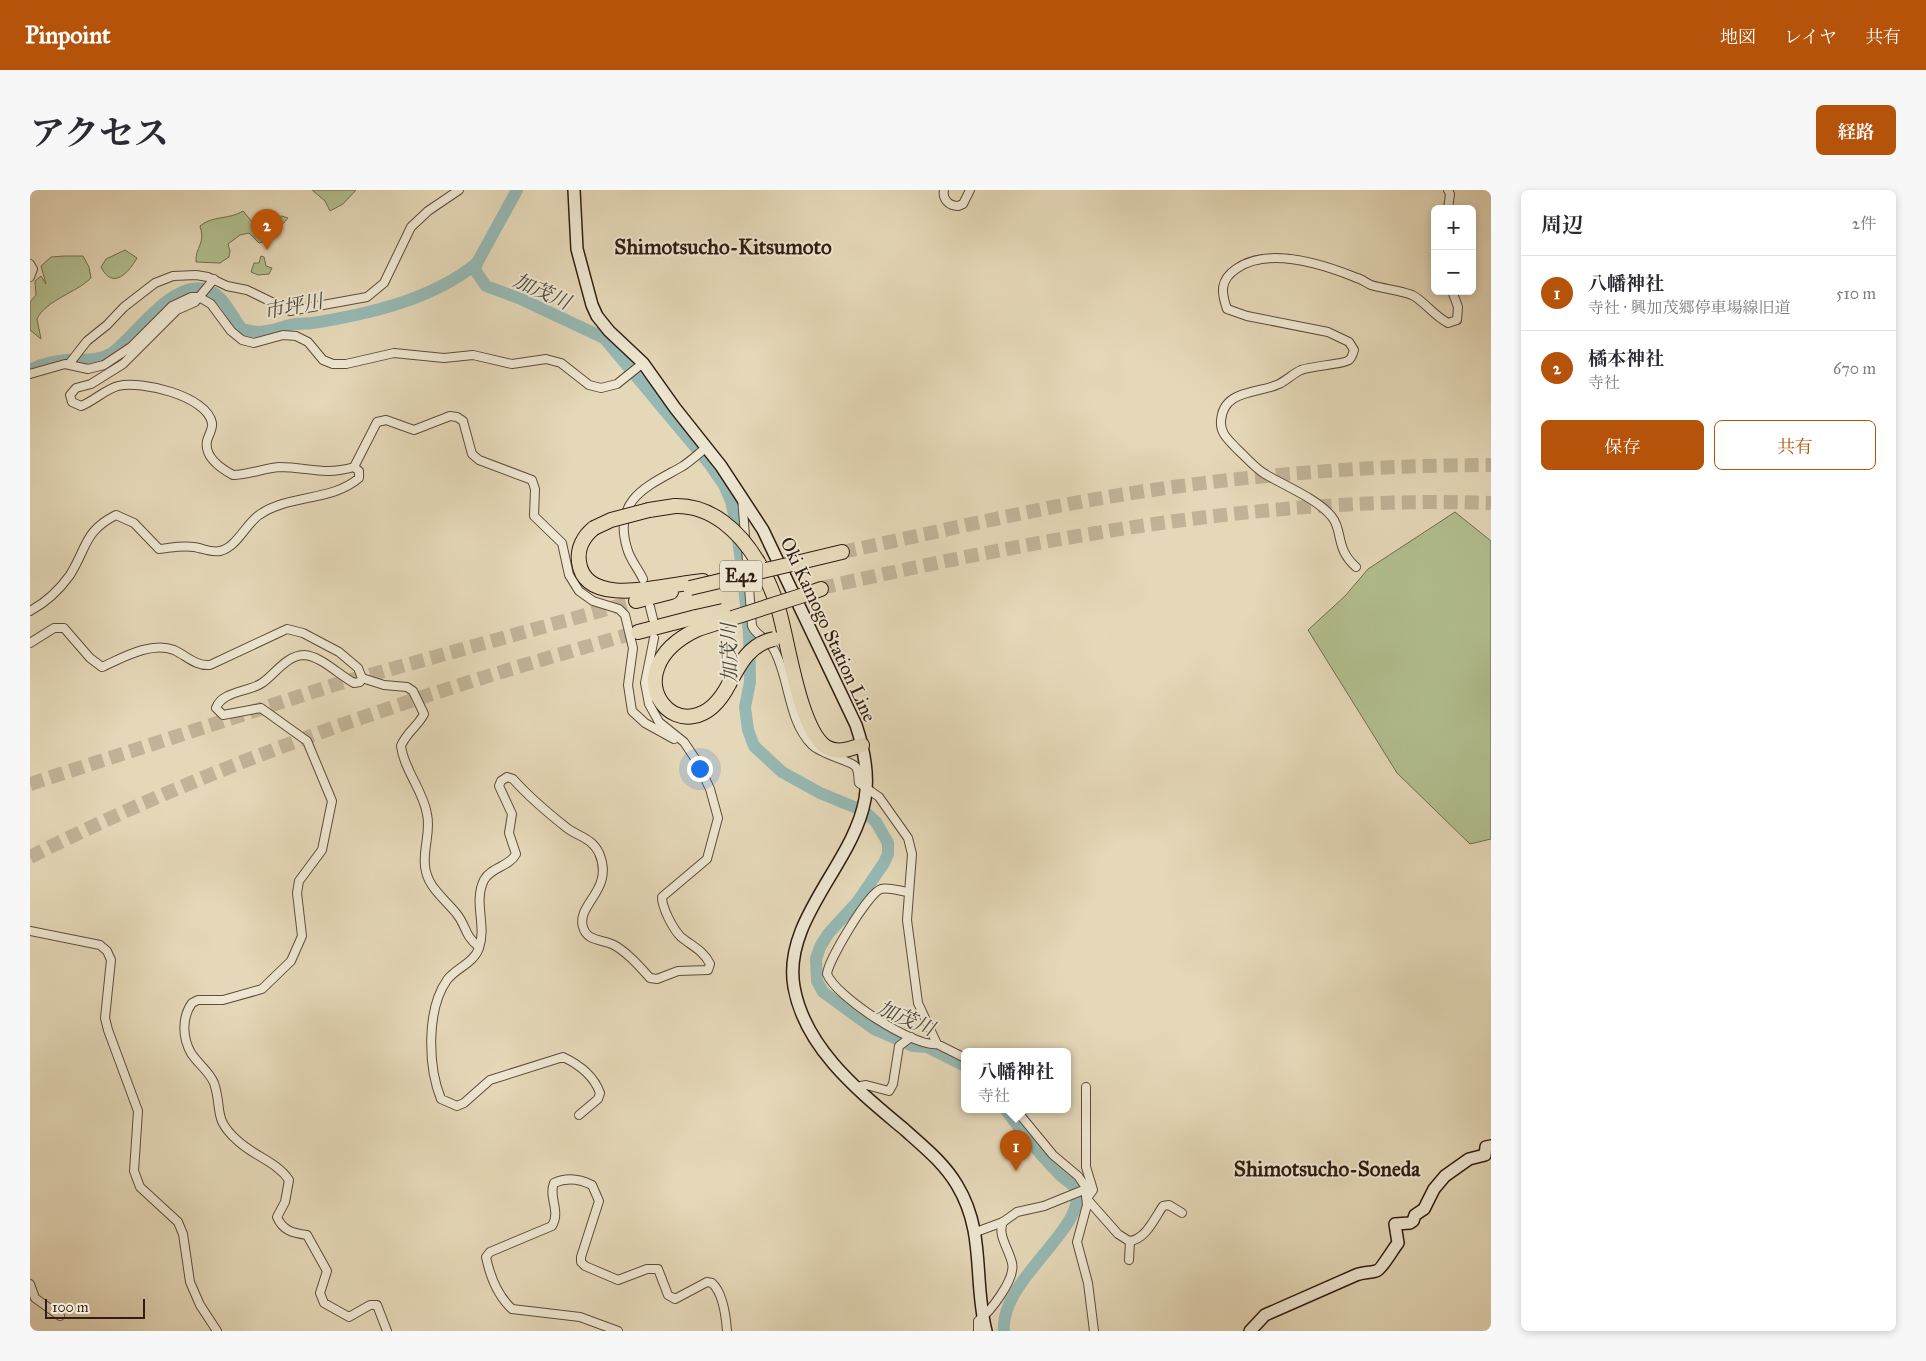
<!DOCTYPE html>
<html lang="ja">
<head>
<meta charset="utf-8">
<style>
	:root { --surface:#fff; --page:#f7f7f7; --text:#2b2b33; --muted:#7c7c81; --line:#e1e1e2; --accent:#b45309 }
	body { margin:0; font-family:"IM FELL Great Primer","Noto Serif JP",serif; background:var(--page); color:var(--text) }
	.controls { position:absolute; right:15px; top:15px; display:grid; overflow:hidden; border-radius:8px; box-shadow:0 2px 8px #0003 }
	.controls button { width:45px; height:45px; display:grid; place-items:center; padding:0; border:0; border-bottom:1px solid var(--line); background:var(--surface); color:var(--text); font:25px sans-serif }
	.scale { position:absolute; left:15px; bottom:12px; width:100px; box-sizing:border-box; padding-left:5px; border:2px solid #311d13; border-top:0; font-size:14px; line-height:18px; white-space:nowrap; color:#311d13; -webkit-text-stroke:4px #eee6d1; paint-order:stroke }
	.you { position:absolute; left:669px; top:578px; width:18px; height:18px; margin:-12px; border:4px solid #fff; border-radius:50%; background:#1a73e8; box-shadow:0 0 0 8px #1a73e833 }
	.badge { display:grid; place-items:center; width:32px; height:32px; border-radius:50%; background:var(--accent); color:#fff; font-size:16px; font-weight:700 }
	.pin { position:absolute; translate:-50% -41px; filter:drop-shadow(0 1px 2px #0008) }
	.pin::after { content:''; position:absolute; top:26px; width:18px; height:15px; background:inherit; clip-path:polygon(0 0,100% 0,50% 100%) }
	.popup { position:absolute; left:931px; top:858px; width:110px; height:65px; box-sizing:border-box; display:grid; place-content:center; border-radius:8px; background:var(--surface); filter:drop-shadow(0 1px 4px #0005); font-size:16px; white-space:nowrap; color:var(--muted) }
	.popup b { font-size:19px; color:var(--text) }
	.popup::after { content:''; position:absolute; left:50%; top:100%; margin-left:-10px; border:10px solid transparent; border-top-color:var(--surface) }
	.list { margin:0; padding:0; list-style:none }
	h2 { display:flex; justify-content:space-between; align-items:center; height:65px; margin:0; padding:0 20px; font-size:21px }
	h2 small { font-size:16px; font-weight:400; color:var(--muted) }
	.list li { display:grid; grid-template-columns:32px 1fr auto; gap:15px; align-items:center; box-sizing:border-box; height:75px; padding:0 20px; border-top:1px solid var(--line) }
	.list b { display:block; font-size:19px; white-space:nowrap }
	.list p { margin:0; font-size:16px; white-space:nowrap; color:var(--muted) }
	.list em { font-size:16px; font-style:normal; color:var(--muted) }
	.actions { display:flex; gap:10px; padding:15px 20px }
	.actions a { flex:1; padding:11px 0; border:1px solid var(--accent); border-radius:8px; text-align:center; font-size:18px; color:var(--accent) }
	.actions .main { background:var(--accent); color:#fff }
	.map { position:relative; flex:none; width:1461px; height:1141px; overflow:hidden; border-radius:8px }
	header { display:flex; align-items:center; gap:30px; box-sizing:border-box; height:70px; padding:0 25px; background:var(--accent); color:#fff }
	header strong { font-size:24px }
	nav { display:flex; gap:28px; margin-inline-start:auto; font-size:18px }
	.intro { display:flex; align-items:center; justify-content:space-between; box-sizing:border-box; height:120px; padding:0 30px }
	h1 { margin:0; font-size:35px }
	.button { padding:12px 22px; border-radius:8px; background:var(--accent); color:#fff; font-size:18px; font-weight:700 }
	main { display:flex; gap:30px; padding:0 30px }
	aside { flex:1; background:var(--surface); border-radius:8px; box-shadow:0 2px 8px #0003 }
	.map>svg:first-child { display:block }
	.green { fill:#b2bf90; stroke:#726e52 }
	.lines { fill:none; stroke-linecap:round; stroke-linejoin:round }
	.river { stroke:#96b9b4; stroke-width:12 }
	.motorway-tunnel { stroke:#c1b397; stroke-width:14; stroke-dasharray:14 7; stroke-linecap:butt }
	.minor-casing { stroke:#5e4c3c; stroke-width:10 }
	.secondary-casing { stroke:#311d13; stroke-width:14 }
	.motorway-casing { stroke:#311d13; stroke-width:16 }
	.minor { stroke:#eee6d1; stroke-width:8 }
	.secondary { stroke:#eee6d1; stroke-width:11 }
	.motorway { stroke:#e5d8b8; stroke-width:14 }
	.motorway-bridge-casing { stroke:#311d13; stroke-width:16; stroke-linecap:butt }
	.motorway-bridge { stroke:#e5d8b8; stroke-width:14 }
	.labels { text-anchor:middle; stroke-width:4; stroke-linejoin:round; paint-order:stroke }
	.shield { fill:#eee6d1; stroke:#6a594c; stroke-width:1 }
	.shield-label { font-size:18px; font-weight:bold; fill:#311d13 }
	.street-label { font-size:19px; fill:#311d13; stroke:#eee6d1 }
	.water-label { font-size:20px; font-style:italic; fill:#4f4c43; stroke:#eee6d1 }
	.quarter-label { font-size:21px; font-weight:bold; fill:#311d13; stroke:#eee6d1 }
</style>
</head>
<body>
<header>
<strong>Pinpoint</strong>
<nav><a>地図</a><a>レイヤ</a><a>共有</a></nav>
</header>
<div class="intro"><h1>アクセス</h1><a class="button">経路</a></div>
<main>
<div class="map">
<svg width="1461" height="1141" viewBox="0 0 1461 1141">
	<rect width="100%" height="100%" fill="#e5d8b8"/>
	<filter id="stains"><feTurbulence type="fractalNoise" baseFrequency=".004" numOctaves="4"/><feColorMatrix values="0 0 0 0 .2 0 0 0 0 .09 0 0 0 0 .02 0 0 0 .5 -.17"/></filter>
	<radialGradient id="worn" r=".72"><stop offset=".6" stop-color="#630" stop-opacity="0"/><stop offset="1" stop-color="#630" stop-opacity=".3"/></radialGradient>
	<g class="green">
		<polygon points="282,0 326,0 313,14 300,21 295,11"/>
		<path d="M213,21L223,33L252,26L258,28L239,50L229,53L219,43L210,45L198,54L200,61L199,67L190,73L166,72C165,57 176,54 170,36C183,25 199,30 213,21Z"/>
		<path d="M95,60L107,68C99,82 83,101 71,77L76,69Z"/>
		<path d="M34,66H53L59,77L61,88C46,103 16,110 7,129L11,149L0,140V112L6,105L5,91L11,86L16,94L11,76L21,67Z"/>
		<polygon points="231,66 234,67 236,76 242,78 239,84 228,85 221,82 224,73 229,73"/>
		<polygon points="1425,322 1461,351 1461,649 1440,654 1367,583 1278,440 1315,406 1338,379"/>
	</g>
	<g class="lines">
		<g class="river">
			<polyline points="487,0 447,73 445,80 456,96 491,109 574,148 681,276 694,295 701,311 706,333 713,388 719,443 720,492 715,517 718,540 724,556 752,582 790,603 834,621 846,632 858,653 858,664 854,673 828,711 798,744 790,757 786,769 787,791 793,802 844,839 883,856 897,857 935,876"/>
			<path d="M0,180C11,174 25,171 37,170C52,169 68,172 82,163C107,146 153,72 190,108C199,117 204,130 212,139C231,145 242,140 260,135C268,133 276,134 283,133C338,124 402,110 447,73"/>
			<path d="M974,1141C969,1091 1058,1037 1046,1000C1044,994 1034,989 1030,985C1010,965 992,942 976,920"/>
		</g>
		<g class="motorway-tunnel">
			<path d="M812,362C900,344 989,322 1078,307C1202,286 1335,275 1461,275"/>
			<path d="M791,398C1010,349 1235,305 1461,313"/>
			<polyline points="0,594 307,494 606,411"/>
			<path d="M0,667C193,569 400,500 608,442"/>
		</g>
		<g class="minor-casing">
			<g id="minor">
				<path d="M914,0C912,9 919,16 928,16L933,14L940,0"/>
				<polyline points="1418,0 1420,4 1418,19"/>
				<polyline points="0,74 3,79 0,87"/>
				<path d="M184,89L165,112L147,120L93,174L61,194L46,198L40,205L42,212L51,216C64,211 74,200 88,196C111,190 177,206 182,233C183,239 178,246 177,251C174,267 190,278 203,285C219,285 234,278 249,277C278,277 294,286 324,277L347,232L356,230L384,240L420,226L427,227L433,231L442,264L449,270L502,290L505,299L504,326L532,353L539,385L549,401L563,411L589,419L595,425L603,458L598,495L602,521L615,533L644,549"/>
				<polyline points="39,174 57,151 77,135 94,117 125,93 143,86 166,85 178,87 197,96 217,100 260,121 337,107 354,93 381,37 398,21 429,0"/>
				<polyline points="0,184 35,174 58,179 74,175 101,157 142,116 161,107 169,107 181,114 201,141 212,150 224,153 253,145 266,146 278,152 293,170 303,174 316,174 364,163 414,168 443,165 482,174 516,169 531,173 559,195 571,198 587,194 613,173"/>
				<path d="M712,307L722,436C727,447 738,448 743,458C760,487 757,530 782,555C792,565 822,571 826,577C829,582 828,588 829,593L849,607L878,648L882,664L877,730L888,813L907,854L935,868"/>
				<path d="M1326,377C1305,359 1313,340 1302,327C1288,309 1255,296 1235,284C1225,278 1216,267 1207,259C1199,250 1190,244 1191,231C1193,199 1228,204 1249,194C1257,190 1264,183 1271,180C1281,176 1315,174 1319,170C1322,168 1323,163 1324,160L1319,152L1298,142L1217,126L1197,119C1191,102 1190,90 1206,79C1238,56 1295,75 1327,88C1332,89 1336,93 1341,95C1354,99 1369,100 1382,105C1393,110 1404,126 1418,133L1427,130L1428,117L1422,101"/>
				<path d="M613,389C608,378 600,370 597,358C582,308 620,295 653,276C662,270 669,263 677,257"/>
				<polyline points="620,417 623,429"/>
				<path d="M0,421C15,413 30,399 40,385C57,358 54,341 86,325L104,333L129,359C140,358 152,355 164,357C172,358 181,363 190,361C207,357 215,335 229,325C259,304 301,312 329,288V281L324,277"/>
				<path d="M0,453L24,438H34L60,468L72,477C92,468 121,451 144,460C157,466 165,476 180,475L257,439L273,443L309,462L328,478L332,488"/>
				<path d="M332,488L330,492L324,493C309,485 291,466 274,465C257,465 244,485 232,493C219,502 192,501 186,518L193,525L231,518L277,551L302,611L292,660L269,691L267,703L272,746L261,771L232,799L193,810H168L162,813C152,827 152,847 161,863C168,874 179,881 184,893C193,920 182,928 208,951C224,966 247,972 259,990L255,1012L247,1027C253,1041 263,1043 277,1045L297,1081L290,1103L294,1113L319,1127L340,1115H347L357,1141"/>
				<path d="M332,488L354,495L377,497L383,501L394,524C388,536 376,543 371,556C374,580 393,600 397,624C401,643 393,657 395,676C397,697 414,708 426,723C437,736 433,744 449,757"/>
				<path d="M878,702C870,701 858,697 851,699C838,703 798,771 797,784C806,807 883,857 907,854"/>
				<polyline points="0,741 70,755 77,761 81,770 75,828 78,840 108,921 104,981 110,997 148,1032 153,1044 160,1092 170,1115 187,1141"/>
				<polyline points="827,897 836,895 859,901 863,894 869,856 881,847"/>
				<polyline points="1056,897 1056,977 1063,1000 1057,1008"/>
				<polyline points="986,920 1023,965 1048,986 1055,996 1057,1015 1047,1052 1058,1093 1064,1141"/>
				<path d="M549,925L568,909L570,903C564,886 548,874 533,867L460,890L434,913L427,916L411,909C398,877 396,820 417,790C426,778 444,773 449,758C457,736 443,712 454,690C461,677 479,677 486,664L479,643L482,624L469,596L471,591L477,587L483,589C499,607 518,623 537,638C549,647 562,648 569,663C585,700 546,714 553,737C557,752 573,749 584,755C598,763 609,776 620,788L627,789L648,781L678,780L680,774C674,761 662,756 651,747C643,739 632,718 632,707L677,669L688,628L680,599L668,573L654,552L629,532L619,514L615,493L624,448"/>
				<path d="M1057,1009L1088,1044L1099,1051C1116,1050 1125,1027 1133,1016L1139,1015L1152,1023"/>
				<polyline points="946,1042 973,1032 987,1022 1014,1016 1056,999"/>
				<polyline points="1099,1070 1100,1051"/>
				<polyline points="0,1094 5,1108 30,1126"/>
				<path d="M588,1141L550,1127L482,1119C468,1106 460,1086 456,1067L460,1062L522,1036C531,1021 518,1007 524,993C537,987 550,989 562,995L569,1011L551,1067V1072L555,1076L588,1090L617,1079H628L638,1105L645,1109L677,1092L682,1093C693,1103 696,1127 697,1141"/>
				<path d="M948,1141V1131C960,1122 986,1089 982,1073C979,1059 967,1045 973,1032"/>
			</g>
		</g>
		<g class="secondary-casing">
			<g id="secondary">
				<path d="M544,0L547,59L562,115L567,126L579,141L613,173L645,218L691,276L733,340L826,535C834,559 839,585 835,609C824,673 752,730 764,797C775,859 830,902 875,940C894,957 914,973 927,995C956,1043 943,1090 956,1141"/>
				<path d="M1220,1141L1235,1125L1326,1085C1333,1082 1339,1083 1346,1081C1351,1080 1363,1059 1368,1053L1365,1034L1380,1033L1383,1031L1385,1025L1394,1019L1404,999L1415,986L1439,969L1455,965L1456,957L1461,956"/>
			</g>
		</g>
		<g class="motorway-casing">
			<g id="motorway">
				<polyline points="619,320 645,316"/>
				<path d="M564,338C554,346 547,358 549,372C555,421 641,393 673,391"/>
				<path d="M728,372C737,388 744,404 749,421C758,452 770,540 796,557C808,564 820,559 832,555"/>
				<polyline points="762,374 812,362"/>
				<polyline points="777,404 791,399"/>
				<polyline points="606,411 641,402"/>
				<path d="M668,439C574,483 657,576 699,494"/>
				<polyline points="608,442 666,427"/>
			</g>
		</g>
		<use href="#minor" class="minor"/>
		<use href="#secondary" class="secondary"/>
		<use href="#motorway" class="motorway"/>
		<g class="motorway-bridge-casing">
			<g id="motorway-bridge">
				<path d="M645,316C682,315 710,342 728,372"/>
				<polyline points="564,338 581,330 619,320"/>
				<polyline points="660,398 762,374"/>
				<polyline points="666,427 693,421"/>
				<polyline points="668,439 777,404"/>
				<path d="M699,494C710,473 720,454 744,449"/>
			</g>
		</g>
		<use href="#motorway-bridge" class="motorway-bridge"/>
	</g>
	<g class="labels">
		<rect class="shield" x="690" y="370.5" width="42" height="31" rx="4"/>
		<g class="shield-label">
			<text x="711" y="392">E42</text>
		</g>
		<g class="street-label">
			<text transform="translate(799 439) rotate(65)" y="7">Oki Kamogo Station Line</text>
		</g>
		<g class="water-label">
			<text transform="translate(512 101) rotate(24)" y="7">加茂川</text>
			<text transform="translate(263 116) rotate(-11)" y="7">市坪川</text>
			<text transform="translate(699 463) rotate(-91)" y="7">加茂川</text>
			<text transform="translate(876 828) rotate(23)" y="7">加茂川</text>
		</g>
		<g class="quarter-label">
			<text x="693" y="64">Shimotsucho-Kitsumoto</text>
			<text x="1297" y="986">Shimotsucho-Soneda</text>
		</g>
	</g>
	<rect width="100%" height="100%" filter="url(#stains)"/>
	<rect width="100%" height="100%" fill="url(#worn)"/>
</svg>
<div class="controls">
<button>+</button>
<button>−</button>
</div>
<div class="scale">100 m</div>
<div class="you"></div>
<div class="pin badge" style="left:986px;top:981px">1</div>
<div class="popup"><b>八幡神社</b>寺社</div>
<div class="pin badge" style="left:237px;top:60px">2</div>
</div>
<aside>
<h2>周辺<small>2件</small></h2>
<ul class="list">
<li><span class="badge">1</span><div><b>八幡神社</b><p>寺社 · 興加茂郷停車場線旧道</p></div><em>510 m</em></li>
<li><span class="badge">2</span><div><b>橘本神社</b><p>寺社</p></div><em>670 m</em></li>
</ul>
<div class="actions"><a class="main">保存</a><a>共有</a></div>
</aside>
</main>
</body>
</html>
